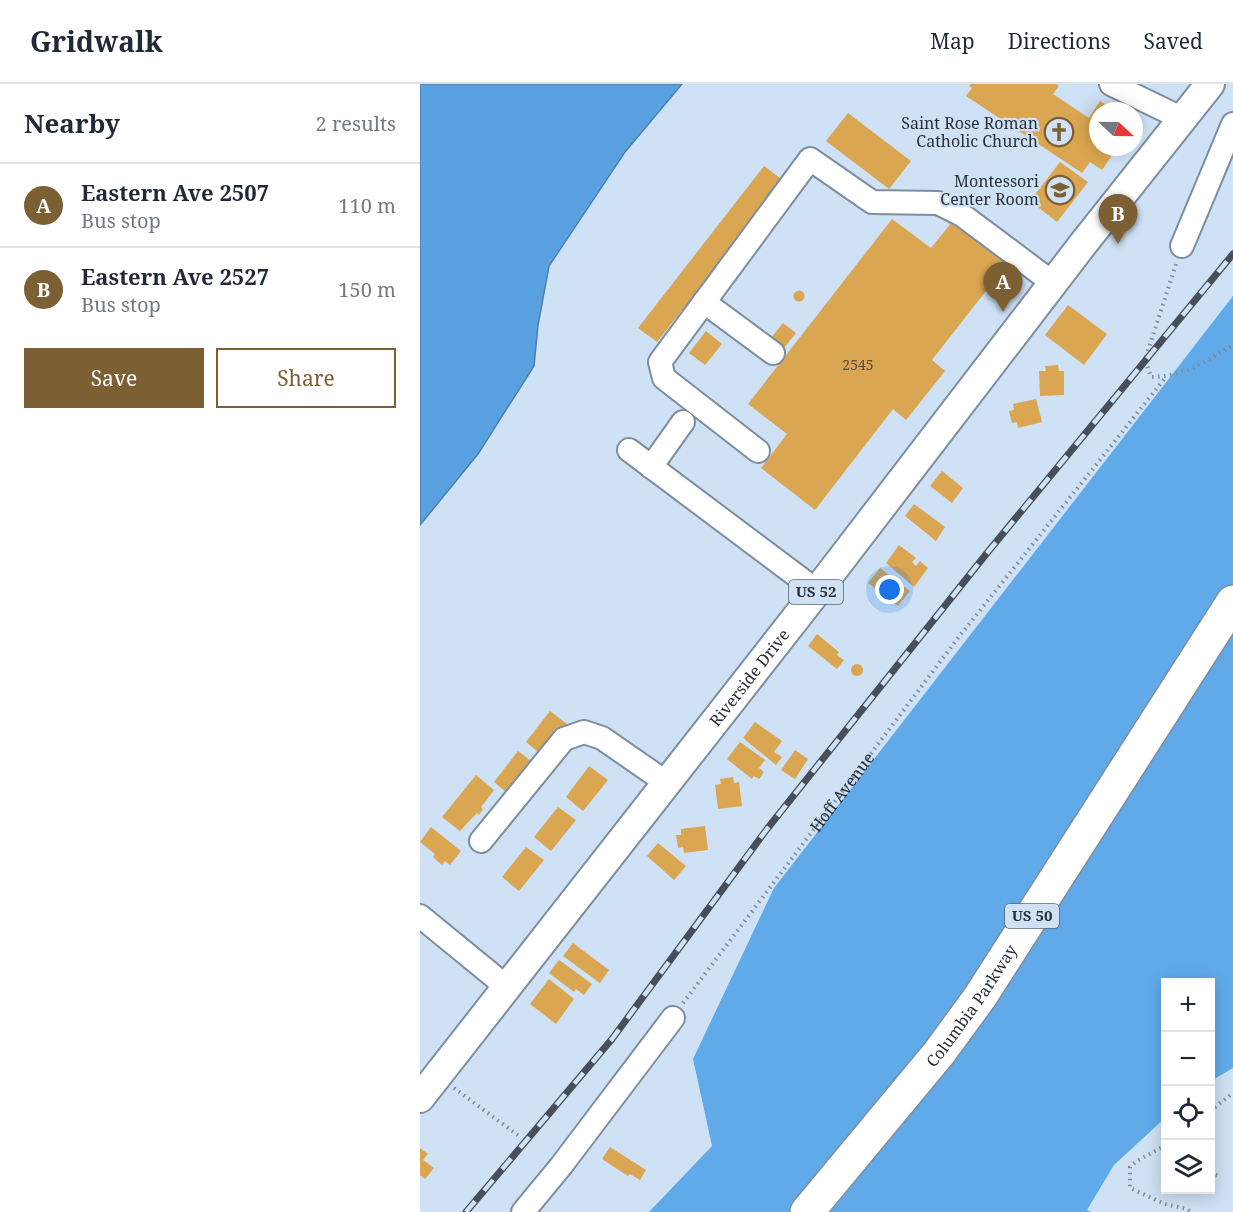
<!DOCTYPE html>
<html lang="en">
<head>
<meta charset="utf-8">
<style>
	:root { --surface:#fff; --page:#f6f6f7; --text:#1f2937; --muted:#747a83; --line:#e0e1e3; --accent:#7c5f32 }
	body { margin:0; font-family:"Noto Serif",serif; background:var(--page); color:var(--text) }
	.controls { position:absolute; right:18px; bottom:18px; display:grid; overflow:hidden; border-radius:0px; box-shadow:0 3px 15px #0003 }
	.controls button { width:54px; height:54px; display:grid; place-items:center; padding:0; border:0; border-bottom:2px solid var(--line); background:var(--surface); color:var(--text); font:30px sans-serif }
	.compass { position:absolute; left:669px; top:18px; width:54px; height:54px; border-radius:50%; background:var(--surface); box-shadow:0 3px 15px #0003; rotate:112deg }
	.you { position:absolute; left:470px; top:506px; width:21px; height:21px; margin:-15px; border:4px solid #fff; border-radius:50%; background:#1a73e8; box-shadow:0 0 0 9px #1a73e833 }
	.badge { display:grid; place-items:center; width:39px; height:39px; border-radius:50%; background:var(--accent); color:#fff; font-size:20px; font-weight:700 }
	.pin { position:absolute; translate:-50% -50px; filter:drop-shadow(0 2px 3px #0008) }
	.pin::after { content:''; position:absolute; top:32px; width:21px; height:18px; background:inherit; clip-path:polygon(0 0,100% 0,50% 100%) }
	.list { margin:0; padding:0; list-style:none }
	h2 { display:flex; justify-content:space-between; align-items:center; height:78px; margin:0; padding:0 24px; font-size:26px }
	h2 small { font-size:20px; font-weight:400; color:var(--muted) }
	.list li { display:grid; grid-template-columns:39px 1fr auto; gap:18px; align-items:center; box-sizing:border-box; height:84px; padding:0 24px; border-top:2px solid var(--line) }
	.list b { display:block; font-size:22px; white-space:nowrap }
	.list p { margin:0; font-size:20px; white-space:nowrap; color:var(--muted) }
	.list em { font-size:20px; font-style:normal; color:var(--muted) }
	.actions { display:flex; gap:12px; padding:18px 24px }
	.actions a { flex:1; padding:14px 0; border:2px solid var(--accent); border-radius:0px; text-align:center; font-size:21px; color:var(--accent) }
	.actions .main { background:var(--accent); color:#fff }
	.icon { flex:none; width:33px; height:33px; fill:none; stroke:currentColor; stroke-width:2; stroke-linecap:round; stroke-linejoin:round }
	.map { position:relative; flex:none; width:813px; height:1128px; overflow:hidden }
	header { display:flex; align-items:center; gap:36px; box-sizing:border-box; height:84px; padding:0 30px; background:var(--surface); border-bottom:2px solid var(--line) }
	header strong { font-size:28px }
	nav { display:flex; gap:33px; margin-inline-start:auto; font-size:21px }
	main { display:flex }
	aside { flex:1; background:var(--surface) }
	.map>svg:first-child { display:block }
	.forest { fill:#61aaea }
	.water { fill:#59a1e1; stroke:#4b7fae; stroke-width:1.5 }
	.building { fill:#dba651 }
	.lines { fill:none; stroke-linecap:round; stroke-linejoin:round }
	.minor-casing { stroke:#7c8ea0; stroke-width:26 }
	.major-casing { stroke:#7c8ea0; stroke-width:32 }
	.highway-casing { stroke:#7c8ea0; stroke-width:36 }
	.path { stroke:#7d8a98; stroke-width:4; stroke-dasharray:1.5 4.5; stroke-linecap:butt }
	.minor { stroke:#fff; stroke-width:22 }
	.major { stroke:#fff; stroke-width:28 }
	.highway { stroke:#fff; stroke-width:33 }
	.rail-casing { stroke:#47505a; stroke-width:7 }
	.rail { stroke:#cee1f5; stroke-width:4.5; stroke-dasharray:14; stroke-linecap:butt }
	.labels { text-anchor:middle; stroke-width:4.5; stroke-linejoin:round; paint-order:stroke }
	.number-label { font-size:14px; fill:#564e3e }
	.shield { fill:#cee1f5; stroke:#5a6571; stroke-width:1.5 }
	.shield-label { font-size:15px; font-weight:bold; fill:#293038 }
	.poi-label { font-size:16px; fill:#293038; stroke:#cee1f5; text-anchor:end }
	.street-label { font-size:16px; fill:#293038; stroke:#cee1f5 }
</style>
</head>
<body>
<header>
<strong>Gridwalk</strong>
<nav><a>Map</a><a>Directions</a><a>Saved</a></nav>
</header>
<main>
<aside>
<h2>Nearby<small>2 results</small></h2>
<ul class="list">
<li><span class="badge">A</span><div><b>Eastern Ave 2507</b><p>Bus stop</p></div><em>110 m</em></li>
<li><span class="badge">B</span><div><b>Eastern Ave 2527</b><p>Bus stop</p></div><em>150 m</em></li>
</ul>
<div class="actions"><a class="main">Save</a><a>Share</a></div>
</aside>
<div class="map">
<svg width="813" height="1128" viewBox="0 0 813 1128">
	<rect width="100%" height="100%" fill="#cee1f5"/>
	<polygon class="forest" points="813,212 813,984 791,997 790,898 746,898 745,1034 694,1081 667,1126 671,1128 229,1128 292,1062 273,975 354,804"/>
	<polygon class="water" points="0,0 262,0 205,68 129,182 118,241 114,282 58,370 0,441"/>
	<g class="building">
		<polygon points="551,0 636,0 639,2 633,10 669,34 680,17 696,27 678,27 678,63 683,63 693,70 682,86 670,78 662,89 546,12 552,4 549,2"/>
		<polygon points="428,29 491,77 469,105 406,57"/>
		<polygon points="640,78 668,98 637,138 610,117"/>
		<polygon points="344,82 364,97 264,227 262,226 237,258 218,244"/>
		<polygon points="536,133 590,176 512,276 525,287 486,336 473,325 395,426 341,384 367,350 328,320 472,135 511,164"/>
		<circle cx="379" cy="212" r="5.5"/>
		<polygon points="648,221 687,250 664,281 625,251"/>
		<polygon points="363,239 376,249 364,264 351,254"/>
		<polygon points="286,247 302,260 285,281 269,269"/>
		<polygon points="638,281 639,287 644,287 644,311 620,312 619,287 626,287 625,282"/>
		<polygon points="616,315 622,338 598,344 597,338 592,339 589,327 594,326 593,320"/>
		<polygon points="522,387 543,404 532,419 510,402"/>
		<polygon points="494,420 525,443 516,457 485,432"/>
		<polygon points="479,461 496,474 492,478 496,482 500,477 508,484 494,503 466,479"/>
		<polygon points="460,484 490,507 478,522 448,499"/>
		<polygon points="397,550 419,568 417,571 424,576 417,585 388,562"/>
		<circle cx="437" cy="586" r="6"/>
		<polygon points="130,627 148,641 123,672 106,658"/>
		<polygon points="335,638 362,657 354,668 362,673 356,681 323,654"/>
		<polygon points="320,658 345,676 339,684 344,688 339,695 334,692 332,695 307,675"/>
		<polygon points="375,666 388,675 375,695 361,686"/>
		<polygon points="98,667 116,681 91,712 74,698"/>
		<polygon points="169,682 188,696 163,727 146,713"/>
		<polygon points="56,691 74,706 61,723 63,725 59,731 57,729 40,747 22,733"/>
		<polygon points="313,693 314,699 319,698 322,722 298,725 295,701 301,700 300,695"/>
		<polygon points="138,723 156,736 131,767 114,753"/>
		<polygon points="285,742 288,766 264,769 263,763 258,764 256,751 261,751 261,745"/>
		<polygon points="11,743 41,767 30,781 25,777 22,781 13,773 15,770 0,758"/>
		<polygon points="238,759 266,782 254,796 227,772"/>
		<polygon points="106,763 124,776 99,807 82,793"/>
		<polygon points="153,859 189,886 180,899 143,872"/>
		<polygon points="139,876 172,900 164,911 156,905 154,908 129,889"/>
		<polygon points="129,895 154,915 136,940 110,920"/>
		<polygon points="190,1063 226,1086 220,1096 210,1090 208,1092 182,1075"/>
		<polygon points="0,1064 8,1070 3,1076 14,1084 5,1095 0,1091"/>
	</g>
	<g class="lines">
		<g class="minor-casing">
			<g id="minor">
				<polyline points="691,0 763,35"/>
				<polyline points="762,162 813,40"/>
				<polyline points="284,218 353,269"/>
				<polyline points="209,366 397,507"/>
				<polyline points="338,367 244,294 240,278 390,75 452,118 518,119 542,131 633,199"/>
				<polyline points="231,383 263,338"/>
				<polyline points="61,757 144,655 164,648 182,654 247,699"/>
				<polyline points="0,832 88,904"/>
				<polyline points="103,1128 141,1082 253,934"/>
			</g>
		</g>
		<g class="major-casing">
			<g id="major">
				<path id="s2" d="M0,1014L397,507L663,160L790,0"/>
			</g>
		</g>
		<g class="highway-casing">
			<g id="highway">
				<path id="s3" d="M387,1128L519,969L560,913L813,518"/>
			</g>
		</g>
		<g class="path">
			<path d="M756,180L725,276L731,293C763,293 787,277 813,261"/>
			<path id="s1" d="M263,919L538,554L746,293"/>
			<polyline points="34,1004 99,1052"/>
			<polyline points="790,1027 813,1009"/>
			<polyline points="746,1061 717,1077 710,1083 710,1104 745,1120 767,1125 771,1128"/>
			<polyline points="790,1089 799,1092"/>
		</g>
		<use href="#minor" class="minor"/>
		<use href="#major" class="major"/>
		<use href="#highway" class="highway"/>
		<g class="rail-casing">
			<polyline id="rail" points="46,1128 192,955 347,745 567,469 813,170"/>
		</g>
		<use href="#rail" class="rail"/>
	</g>
	<defs>
		<g id="church-ring" transform="scale(1.5)"><circle r="9.5" fill="#cee1f5" stroke="#7c5f32" stroke-width="1.5"/><path d="M-1.2-6h2.4v3.5h3.3v2.4h-3.3V6h-2.4V-.1h-3.3v-2.4h3.3Z" fill="#7c5f32"/></g>
		<g id="school-ring" transform="scale(1.5)"><circle r="9.5" fill="#cee1f5" stroke="#7c5f32" stroke-width="1.5"/><path d="M0-5L7-2L0 1L-7-2ZM-4 1L0 2.5L4 1V4Q0 6-4 4Z" fill="#7c5f32"/></g>
	</defs>
	<g fill-rule="evenodd">
		<use href="#church-ring" x="639" y="48"/>
		<use href="#school-ring" x="640" y="106"/>
	</g>
	<g class="labels">
		<g class="number-label">
			<text x="438" y="286">2545</text>
		</g>
		<g class="shield">
			<rect x="369" y="496" width="54" height="24" rx="4.5"/>
			<rect x="585" y="820" width="54" height="24" rx="4.5"/>
		</g>
		<g class="shield-label">
			<text x="396" y="513">US 52</text>
			<text x="612" y="837">US 50</text>
		</g>
		<g class="poi-label">
			<text x="618" y="45">Saint Rose Roman<tspan x="618" dy="18">Catholic Church</tspan></text>
			<text x="619" y="103">Montessori<tspan x="619" dy="18">Center Room</tspan></text>
		</g>
		<g class="street-label">
			<text dy="6" stroke="none"><textPath href="#s2" startOffset="534">Riverside Drive</textPath></text>
			<text dy="6" stroke="none"><textPath href="#s1" startOffset="264">Hoff Avenue</textPath></text>
			<text dy="6" stroke="none"><textPath href="#s3" startOffset="264">Columbia Parkway</textPath></text>
		</g>
	</g>
</svg>
<div class="controls">
<button>+</button>
<button>−</button>
<button><svg class="icon" aria-label="locate" viewBox="0 0 24 24"><circle cx="12" cy="12" r="6"/><path d="M12 2v4M12 18v4M2 12h4M18 12h4"/></svg></button>
<button><svg class="icon" aria-label="layers" viewBox="0 0 24 24"><path d="M12 4l9 5-9 5-9-5zM3 14l9 5 9-5"/></svg></button>
</div>
<svg class="compass" viewBox="-18 -18 36 36"><path d="M0-13l5 13h-10z" fill="#e53935"/><path d="M0 13l5-13h-10z" fill="#747a83"/></svg>
<div class="you"></div>
<div class="pin badge" style="left:583px;top:228px">A</div>
<div class="pin badge" style="left:698px;top:160px">B</div>
</div>
</main>
</body>
</html>
